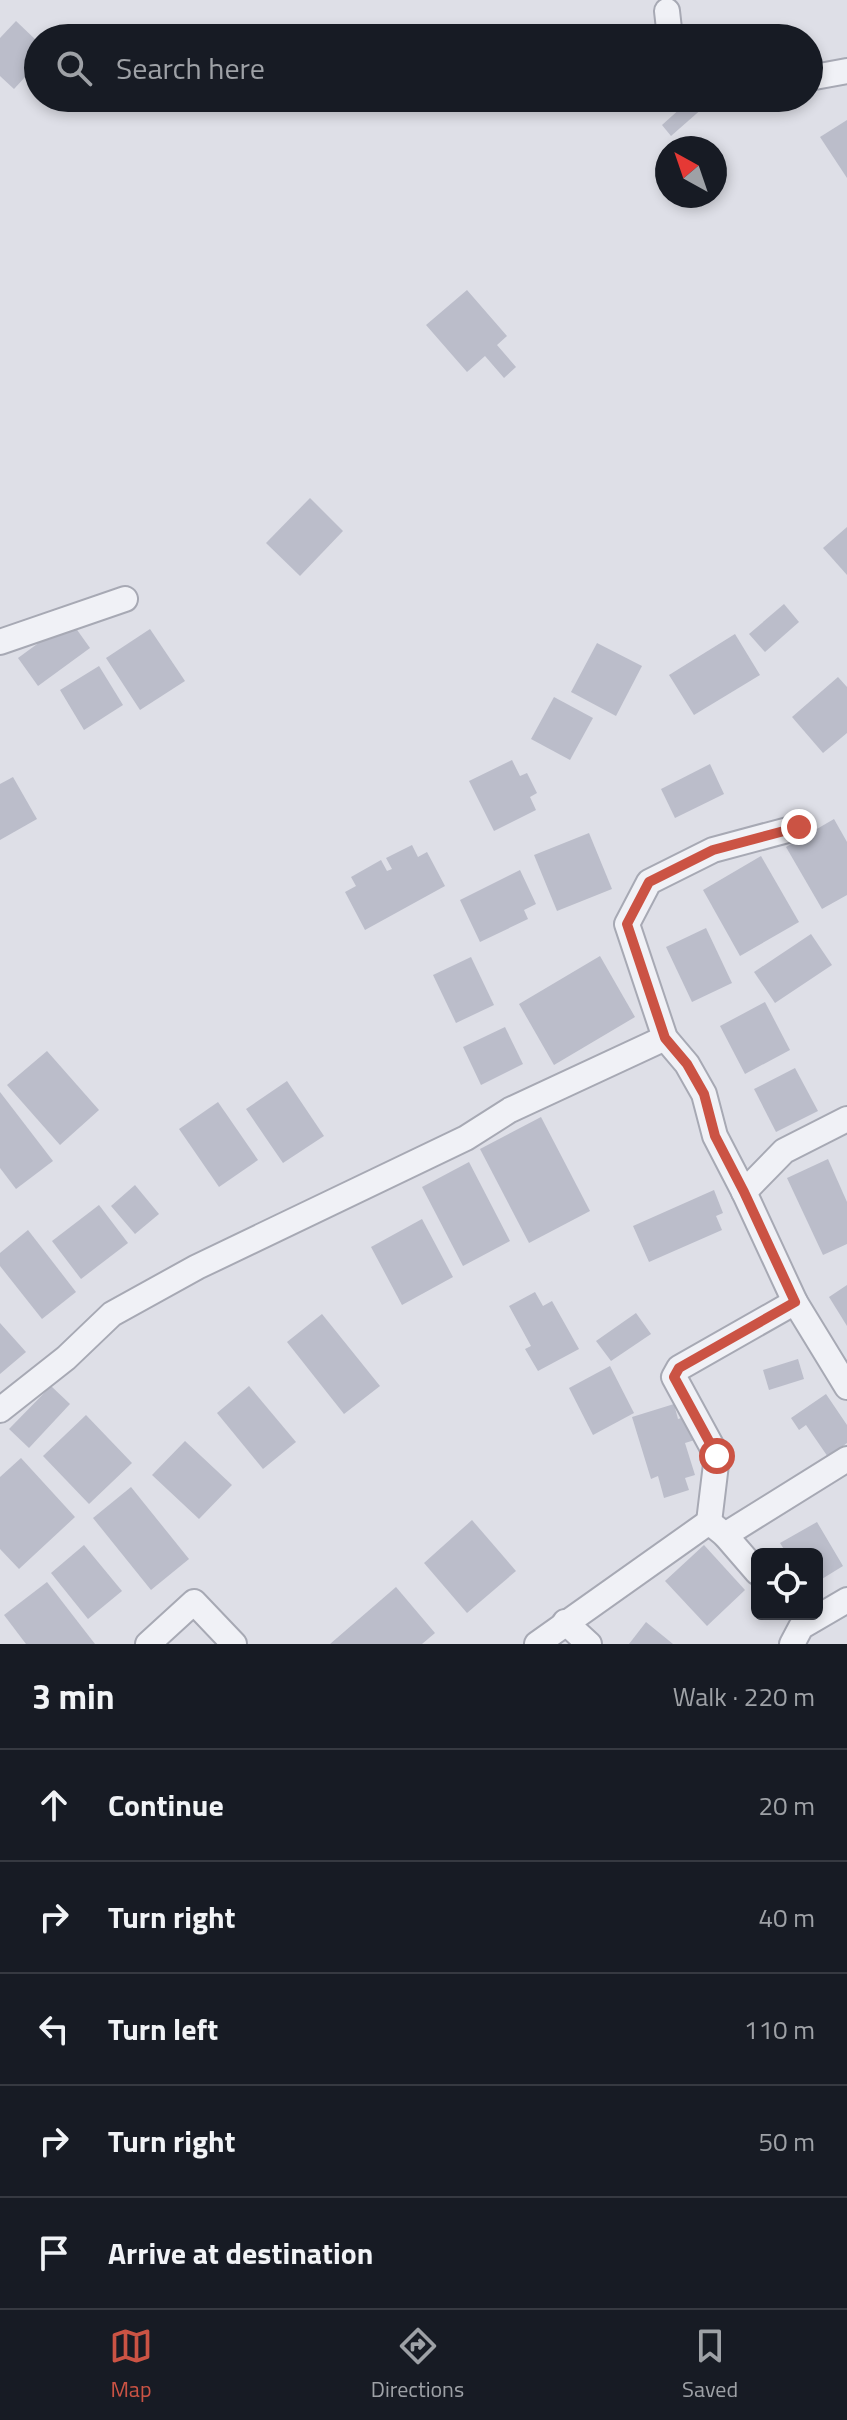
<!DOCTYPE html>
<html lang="en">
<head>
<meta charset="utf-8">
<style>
	:root { --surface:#171b24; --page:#20242c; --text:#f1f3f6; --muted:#9ea1a6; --line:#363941; --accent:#cb5344 }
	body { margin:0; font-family:"Titillium Web",sans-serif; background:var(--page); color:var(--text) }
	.controls { position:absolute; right:24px; bottom:24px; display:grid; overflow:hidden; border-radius:12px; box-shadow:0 4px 12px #0003 }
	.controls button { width:72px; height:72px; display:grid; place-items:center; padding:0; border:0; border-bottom:2px solid var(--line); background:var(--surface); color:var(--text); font:40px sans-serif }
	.compass { position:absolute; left:655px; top:136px; width:72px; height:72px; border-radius:50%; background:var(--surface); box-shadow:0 4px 12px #0003; rotate:320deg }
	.stop { position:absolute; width:24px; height:24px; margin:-18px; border:6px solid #cb5344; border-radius:50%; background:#fff }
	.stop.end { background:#cb5344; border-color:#fff; box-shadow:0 2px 8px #0008 }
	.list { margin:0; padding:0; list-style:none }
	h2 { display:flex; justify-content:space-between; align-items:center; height:104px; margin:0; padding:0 32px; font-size:34px }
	h2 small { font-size:26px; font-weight:400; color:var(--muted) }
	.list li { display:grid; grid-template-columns:52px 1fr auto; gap:24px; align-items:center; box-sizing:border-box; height:112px; padding:0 32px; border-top:2px solid var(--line) }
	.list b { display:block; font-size:30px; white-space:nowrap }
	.list em { font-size:26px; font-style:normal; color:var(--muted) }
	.icon { flex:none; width:44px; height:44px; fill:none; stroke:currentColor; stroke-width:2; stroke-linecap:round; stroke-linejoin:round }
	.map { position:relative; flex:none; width:847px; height:1644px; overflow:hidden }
	.search { position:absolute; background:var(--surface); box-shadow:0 4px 12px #0003; left:24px; right:24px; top:24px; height:88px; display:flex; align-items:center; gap:20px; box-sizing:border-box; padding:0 28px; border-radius:44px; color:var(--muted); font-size:30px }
	.sheet { height:664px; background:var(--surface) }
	nav { display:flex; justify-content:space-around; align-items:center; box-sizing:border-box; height:112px; border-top:2px solid var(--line); background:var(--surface); font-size:22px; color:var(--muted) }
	nav a { display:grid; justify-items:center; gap:4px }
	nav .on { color:var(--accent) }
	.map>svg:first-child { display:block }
	.building { fill:#bbbdca }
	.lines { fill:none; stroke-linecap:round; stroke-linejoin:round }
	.street-casing { stroke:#a7a9b4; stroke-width:28 }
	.street { stroke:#f0f1f6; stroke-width:24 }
	.route { stroke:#cb5344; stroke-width:10 }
</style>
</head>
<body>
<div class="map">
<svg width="847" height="1644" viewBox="0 0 847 1644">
	<rect width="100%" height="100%" fill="#dedfe7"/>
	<g class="building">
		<polygon points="16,21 38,42 38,63 14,89 0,76 0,38"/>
		<polygon points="692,98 704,107 671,136 662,125"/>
		<polygon points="847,120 847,178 820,137"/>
		<polygon points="467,290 507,336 497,345 516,367 504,378 485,356 467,372 426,325"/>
		<polygon points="310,498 343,531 300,576 266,543"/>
		<polygon points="847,527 847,575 823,548"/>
		<polygon points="784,604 799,622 765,652 749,634"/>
		<polygon points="70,620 90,648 38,686 18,658"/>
		<polygon points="150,629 185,681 140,710 106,658"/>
		<polygon points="735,634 760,675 694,715 669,675"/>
		<polygon points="597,643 642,666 616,716 571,692"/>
		<polygon points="99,666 123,705 84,730 60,690"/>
		<polygon points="838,677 847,687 847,733 823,753 792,717"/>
		<polygon points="554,697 593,718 570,760 531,739"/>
		<polygon points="512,760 520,776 527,773 537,793 530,797 536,810 494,831 469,781"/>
		<polygon points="710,764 724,794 675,818 661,789"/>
		<polygon points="13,777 37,819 0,840 0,784"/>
		<polygon points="834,819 847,842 847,895 822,909 786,847"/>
		<polygon points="589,833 612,889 557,911 534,855"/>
		<polygon points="412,845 418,857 427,852 445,886 365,930 345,892 356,886 351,877 381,860 387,871 392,869 386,858"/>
		<polygon points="761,856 799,922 740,956 703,890"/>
		<polygon points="520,870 536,904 524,910 528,919 480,942 460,900"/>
		<polygon points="706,928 732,983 692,1002 666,947"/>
		<polygon points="811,934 832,965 775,1003 754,972"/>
		<polygon points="600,956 635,1017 554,1065 519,1004"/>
		<polygon points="471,957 494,1005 456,1023 433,975"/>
		<polygon points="765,1002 790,1050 745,1074 720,1026"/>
		<polygon points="505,1027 523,1064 481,1085 463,1047"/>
		<polygon points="47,1051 99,1110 60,1145 7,1085"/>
		<polygon points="795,1068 818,1111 776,1132 754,1089"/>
		<polygon points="287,1081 324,1136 283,1163 246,1109"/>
		<polygon points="0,1092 53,1161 16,1189 0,1168"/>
		<polygon points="218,1102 258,1160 219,1187 179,1129"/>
		<polygon points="541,1117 590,1211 529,1243 480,1149"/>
		<polygon points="828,1159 847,1202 847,1244 823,1255 787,1178"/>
		<polygon points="469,1162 510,1241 463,1266 422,1187"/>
		<polygon points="135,1185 159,1214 135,1234 111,1206"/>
		<polygon points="714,1190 723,1213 716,1216 722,1230 649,1262 633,1226"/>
		<polygon points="99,1205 128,1243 81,1279 52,1241"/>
		<polygon points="422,1219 453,1277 402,1305 371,1247"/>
		<polygon points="28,1230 76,1292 42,1319 0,1266 0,1253"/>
		<polygon points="847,1285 847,1326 829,1297"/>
		<polygon points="535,1292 543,1306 552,1301 579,1349 538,1371 525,1349 531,1346 509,1306"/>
		<polygon points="636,1313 651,1334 611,1361 596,1341"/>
		<polygon points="322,1314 380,1386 344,1414 287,1342"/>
		<polygon points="0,1323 26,1352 0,1374"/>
		<polygon points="798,1359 804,1379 769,1390 763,1370"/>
		<polygon points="610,1366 634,1413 593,1435 569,1388"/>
		<polygon points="51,1386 70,1404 29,1448 9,1429"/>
		<polygon points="249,1386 296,1442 263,1469 217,1413"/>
		<polygon points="826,1394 847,1425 847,1443 828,1457 806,1425 799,1430 791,1418"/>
		<polygon points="674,1404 678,1419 691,1415 698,1439 685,1443 695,1475 685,1478 689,1490 664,1498 658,1476 651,1479 632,1417"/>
		<polygon points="86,1415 132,1463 89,1504 43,1456"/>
		<polygon points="185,1441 232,1485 199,1519 152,1475"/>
		<polygon points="21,1458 75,1517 19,1569 0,1549 0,1477"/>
		<polygon points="131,1487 189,1559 151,1590 93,1518"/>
		<polygon points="472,1520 516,1571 467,1613 424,1563"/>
		<polygon points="817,1522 843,1566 817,1582 817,1554 787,1554 780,1543"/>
		<polygon points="84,1545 122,1591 88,1619 51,1573"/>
		<polygon points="704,1545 745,1590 707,1626 665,1581"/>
		<polygon points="47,1582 95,1644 26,1644 4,1615"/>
		<polygon points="396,1587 435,1633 422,1644 330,1644"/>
		<polygon points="646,1622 673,1644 629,1644"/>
	</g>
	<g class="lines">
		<g class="street-casing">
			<g id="street">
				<polyline points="667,11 670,38"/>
				<polyline points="809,78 847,71"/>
				<polyline points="0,642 125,599"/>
				<polyline points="799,827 713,850 649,882 627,924 665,1038 687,1064 704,1094 715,1136 744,1192 795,1302 847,1387"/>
				<polyline points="744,1192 784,1151 847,1119"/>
				<polyline points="0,1410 66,1358 112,1314 197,1267 466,1138 510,1110 665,1038"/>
				<polyline points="709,1522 717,1456 674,1377 679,1368 795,1302"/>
				<polyline points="725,1535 847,1459"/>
				<polyline points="565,1622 589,1644"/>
				<polyline points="148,1644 194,1602 234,1644"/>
				<polyline points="537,1644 709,1522 725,1535 757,1572"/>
				<polyline points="792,1644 801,1627 847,1600"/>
			</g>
		</g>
		<use href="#street" class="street"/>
	</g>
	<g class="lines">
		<polyline class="route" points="717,1456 674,1377 679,1368 795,1302 744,1192 715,1136 704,1094 687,1064 665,1038 627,924 649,882 713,850 799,827"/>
	</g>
</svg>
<div class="controls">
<button><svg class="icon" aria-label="locate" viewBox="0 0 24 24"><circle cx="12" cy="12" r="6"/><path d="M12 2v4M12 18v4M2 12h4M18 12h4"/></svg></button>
</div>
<svg class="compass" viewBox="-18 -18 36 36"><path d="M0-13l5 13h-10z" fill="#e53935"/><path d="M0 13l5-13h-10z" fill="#9ea1a6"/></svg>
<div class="stop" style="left:717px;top:1456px"></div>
<div class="stop end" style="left:799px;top:827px"></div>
<div class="search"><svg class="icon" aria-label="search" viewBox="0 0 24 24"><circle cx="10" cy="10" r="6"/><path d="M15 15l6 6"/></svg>Search here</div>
</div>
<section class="sheet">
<h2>3 min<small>Walk · 220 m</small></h2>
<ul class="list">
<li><svg class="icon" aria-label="ahead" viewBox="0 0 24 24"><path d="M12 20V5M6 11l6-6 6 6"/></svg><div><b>Continue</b></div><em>20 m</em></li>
<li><svg class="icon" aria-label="right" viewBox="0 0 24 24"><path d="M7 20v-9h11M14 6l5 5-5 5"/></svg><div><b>Turn right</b></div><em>40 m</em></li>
<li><svg class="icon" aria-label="left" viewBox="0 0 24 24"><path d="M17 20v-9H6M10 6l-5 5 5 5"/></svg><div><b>Turn left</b></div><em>110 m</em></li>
<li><svg class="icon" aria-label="right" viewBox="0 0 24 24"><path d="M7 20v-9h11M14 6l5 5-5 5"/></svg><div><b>Turn right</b></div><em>50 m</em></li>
<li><svg class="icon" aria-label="arrive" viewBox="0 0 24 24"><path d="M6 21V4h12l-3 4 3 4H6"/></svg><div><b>Arrive at destination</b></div></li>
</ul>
</section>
<nav>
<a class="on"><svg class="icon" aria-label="map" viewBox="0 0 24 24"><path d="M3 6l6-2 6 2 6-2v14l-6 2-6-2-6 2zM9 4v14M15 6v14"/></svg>Map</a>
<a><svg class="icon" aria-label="directions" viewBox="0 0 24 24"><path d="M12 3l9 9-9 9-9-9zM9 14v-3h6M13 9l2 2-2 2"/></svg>Directions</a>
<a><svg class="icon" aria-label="saved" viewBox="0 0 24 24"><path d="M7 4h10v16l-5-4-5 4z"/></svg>Saved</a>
</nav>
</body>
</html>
